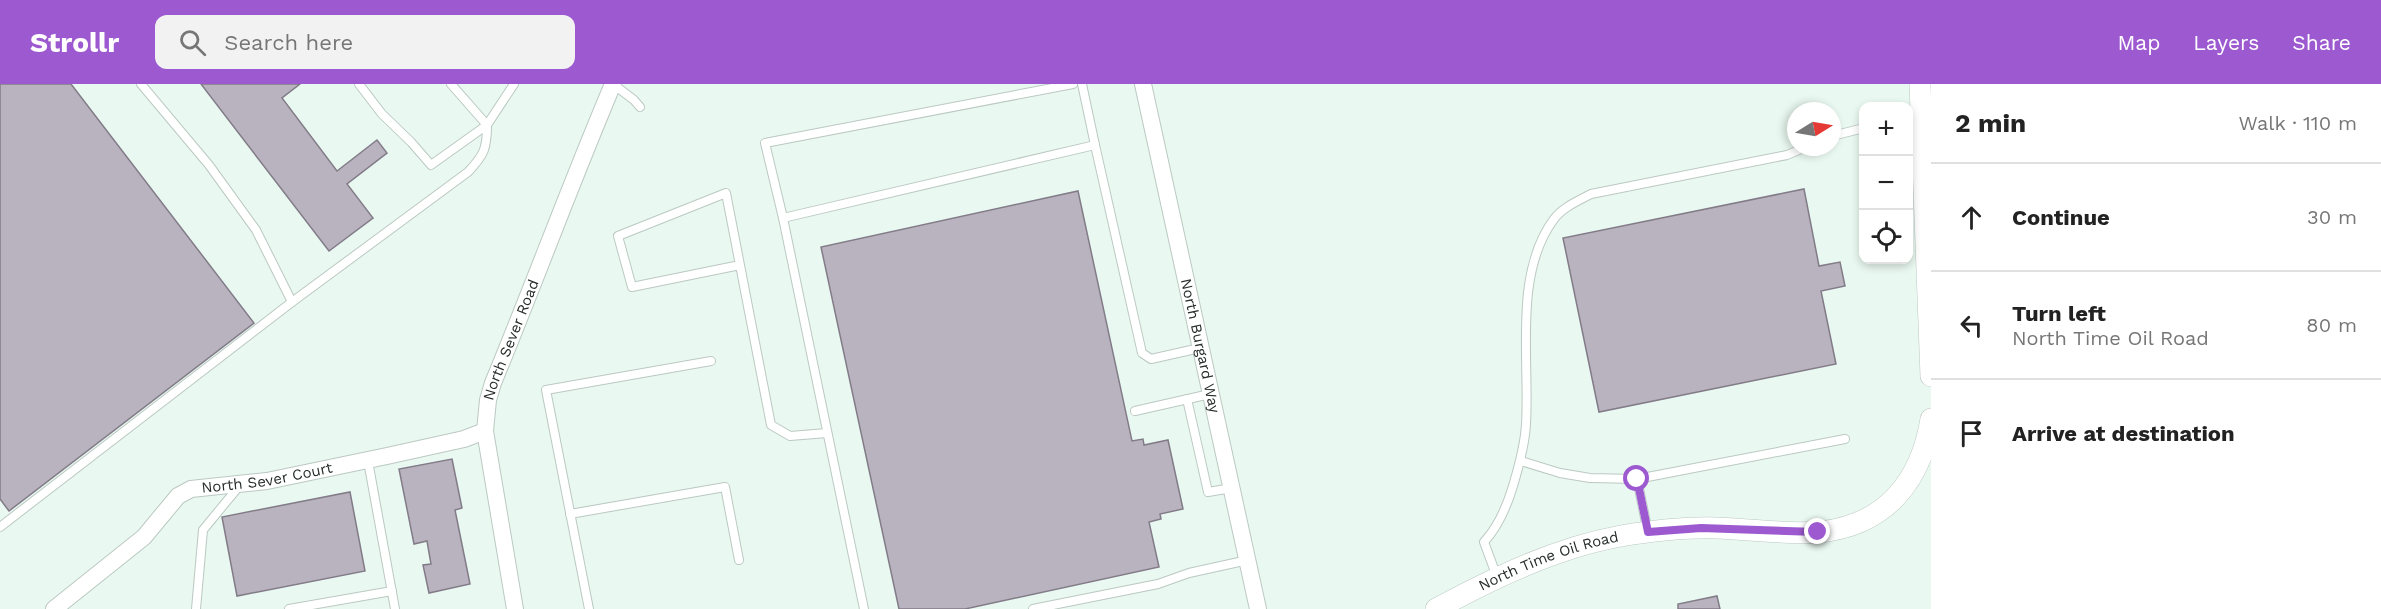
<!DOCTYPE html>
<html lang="en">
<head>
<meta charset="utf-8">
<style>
	:root { --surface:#fff; --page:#f2f2f2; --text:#222; --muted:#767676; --line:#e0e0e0; --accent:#9d5ad0 }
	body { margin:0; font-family:"Work Sans",sans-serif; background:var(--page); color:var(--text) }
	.controls { position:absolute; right:18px; top:18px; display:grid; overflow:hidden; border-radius:12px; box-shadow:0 3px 9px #0003 }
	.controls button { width:54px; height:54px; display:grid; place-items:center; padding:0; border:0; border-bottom:2px solid var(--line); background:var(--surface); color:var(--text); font:30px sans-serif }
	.compass { position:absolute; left:1787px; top:18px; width:54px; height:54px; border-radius:50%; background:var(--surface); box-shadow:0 3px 9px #0003; rotate:79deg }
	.stop { position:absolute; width:18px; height:18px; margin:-14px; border:4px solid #9d5ad0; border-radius:50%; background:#fff }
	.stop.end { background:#9d5ad0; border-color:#fff; box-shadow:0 2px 6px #0008 }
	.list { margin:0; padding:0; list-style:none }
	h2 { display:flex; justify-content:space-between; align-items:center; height:78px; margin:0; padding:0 24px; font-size:26px }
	h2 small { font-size:20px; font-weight:400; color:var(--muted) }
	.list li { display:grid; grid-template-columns:39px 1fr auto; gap:18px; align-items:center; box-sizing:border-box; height:108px; padding:0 24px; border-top:2px solid var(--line) }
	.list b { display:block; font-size:22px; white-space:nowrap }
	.list p { margin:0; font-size:20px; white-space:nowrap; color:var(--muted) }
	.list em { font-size:20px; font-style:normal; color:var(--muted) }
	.icon { flex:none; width:33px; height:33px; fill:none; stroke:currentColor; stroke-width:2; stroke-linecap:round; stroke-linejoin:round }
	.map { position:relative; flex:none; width:1931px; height:525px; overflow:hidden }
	header { display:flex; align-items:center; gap:36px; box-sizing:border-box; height:84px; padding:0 30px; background:var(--accent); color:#fff }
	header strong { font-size:28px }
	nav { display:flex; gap:33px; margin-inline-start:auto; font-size:21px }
	.search { width:420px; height:54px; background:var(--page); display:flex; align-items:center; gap:15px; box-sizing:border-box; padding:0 21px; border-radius:12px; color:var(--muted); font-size:22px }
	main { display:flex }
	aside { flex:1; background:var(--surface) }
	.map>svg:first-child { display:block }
	.building { fill:#b9b3bf; stroke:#827c88; stroke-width:1.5 }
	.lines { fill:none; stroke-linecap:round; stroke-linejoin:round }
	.service-casing { stroke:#bbc9c2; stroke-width:10 }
	.minor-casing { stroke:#bbc9c2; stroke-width:18 }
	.tertiary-casing { stroke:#bbc9c2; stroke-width:22 }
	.service { stroke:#fff; stroke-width:8 }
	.minor { stroke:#fff; stroke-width:16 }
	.tertiary { stroke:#fff; stroke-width:21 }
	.route { stroke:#9d5ad0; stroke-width:8 }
	.labels { text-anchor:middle; stroke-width:5; stroke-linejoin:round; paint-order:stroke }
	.street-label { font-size:15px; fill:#272d2a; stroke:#fff }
</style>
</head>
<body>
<header>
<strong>Strollr</strong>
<div class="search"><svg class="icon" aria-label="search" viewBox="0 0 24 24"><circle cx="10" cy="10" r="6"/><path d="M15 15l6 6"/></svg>Search here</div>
<nav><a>Map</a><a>Layers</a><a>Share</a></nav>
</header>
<main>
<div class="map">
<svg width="1931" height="525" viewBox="0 0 1931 525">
	<rect width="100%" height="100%" fill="#e9f8f1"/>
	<g class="building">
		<polygon points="0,0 71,0 254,239 9,427 0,415"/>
		<polygon points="201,0 300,0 282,14 337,87 377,56 387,69 347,100 373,134 329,167"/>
		<polygon points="1804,105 1819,182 1840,178 1845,202 1821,207 1836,280 1599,328 1563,154"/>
		<polygon points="1078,107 1132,357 1143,355 1144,361 1168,356 1183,425 1160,430 1161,435 1149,438 1159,483 965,525 899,525 821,163"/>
		<polygon points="452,375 462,424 455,426 470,500 429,509 423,481 431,480 427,457 414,460 399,385"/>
		<polygon points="350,408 365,487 237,512 222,433"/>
		<polygon points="1717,512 1720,525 1678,525 1678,520"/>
	</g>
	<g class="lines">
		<g class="service-casing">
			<g id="service">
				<polyline points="141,0 209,81 256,146 292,218"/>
				<polyline points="359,0 382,30 411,58 431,81 487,41 514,0"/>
				<polyline points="613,0 634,16 640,23"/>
				<polyline points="1082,0 1095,61"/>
				<polyline points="1832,52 1864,44"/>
				<polyline points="783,134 765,59 1073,0"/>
				<polyline points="740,181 632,203 618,152 726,109 771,341 790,352 827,349"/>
				<polyline points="1187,315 1208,408 1232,404"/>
				<polyline points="1135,327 1210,310"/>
				<polyline points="368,377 395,525"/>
				<polyline points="1521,377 1560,389 1590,394 1637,395 1845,355"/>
				<polyline points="1637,395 1648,448"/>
				<polyline points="570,430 725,403 739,476"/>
				<path d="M0,443L292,218L468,88C484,71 487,65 487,41L451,0"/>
				<path d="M1497,493L1484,458C1498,443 1507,422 1513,402C1519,382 1525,361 1526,340C1530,276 1513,190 1554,135C1563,123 1578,117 1591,110L1787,71L1806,63"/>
				<polyline points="196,525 203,446 240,401"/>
				<polyline points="289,525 392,507"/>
				<polyline points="589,525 546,306 711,277"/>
				<polyline points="864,525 783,134 1095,61 1142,269 1151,275 1200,264"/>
				<polyline points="1033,525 1158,500 1189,489 1248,476"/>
			</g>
		</g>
		<g class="minor-casing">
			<g id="minor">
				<path id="s1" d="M1143,0L1258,525"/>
				<path id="s2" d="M54,525L144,453L178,412L191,405L267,397L387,372L464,355L485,347"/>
				<path id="s3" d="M515,525L485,347L488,316L493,299C534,200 571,99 613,0"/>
			</g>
		</g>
		<g class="tertiary-casing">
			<g id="tertiary">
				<polyline points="1920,0 1931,292"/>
				<path id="s4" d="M1436,525C1494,494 1555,464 1621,452C1652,447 1684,443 1716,444C1750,445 1786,451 1820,448C1886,441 1921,397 1931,335"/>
			</g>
		</g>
		<use href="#service" class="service"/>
		<use href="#minor" class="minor"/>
		<use href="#tertiary" class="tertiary"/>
	</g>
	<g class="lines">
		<polyline class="route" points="1637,395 1648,448 1701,444 1818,448"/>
	</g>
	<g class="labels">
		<g class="street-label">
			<text dy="5" stroke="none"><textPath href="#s3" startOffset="276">North Sever Road</textPath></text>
			<text dy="5" stroke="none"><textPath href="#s1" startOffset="268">North Burgard Way</textPath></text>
			<text dy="5" stroke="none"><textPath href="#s2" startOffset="260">North Sever Court</textPath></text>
			<text dy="5" stroke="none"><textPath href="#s4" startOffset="123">North Time Oil Road</textPath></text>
		</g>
	</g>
</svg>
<div class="controls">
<button>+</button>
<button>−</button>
<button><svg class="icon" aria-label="locate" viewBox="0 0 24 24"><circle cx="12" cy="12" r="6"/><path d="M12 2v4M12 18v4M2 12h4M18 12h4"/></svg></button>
</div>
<svg class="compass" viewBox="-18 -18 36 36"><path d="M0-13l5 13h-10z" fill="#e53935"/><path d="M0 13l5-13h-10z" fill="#767676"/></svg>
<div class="stop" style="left:1637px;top:395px"></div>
<div class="stop end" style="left:1818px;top:448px"></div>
</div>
<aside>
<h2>2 min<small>Walk · 110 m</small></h2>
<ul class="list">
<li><svg class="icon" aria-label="ahead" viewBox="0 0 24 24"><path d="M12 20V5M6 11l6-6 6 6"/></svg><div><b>Continue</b></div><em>30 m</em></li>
<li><svg class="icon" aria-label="left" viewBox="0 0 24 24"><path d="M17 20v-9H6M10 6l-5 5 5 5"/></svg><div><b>Turn left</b><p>North Time Oil Road</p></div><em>80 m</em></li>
<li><svg class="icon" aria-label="arrive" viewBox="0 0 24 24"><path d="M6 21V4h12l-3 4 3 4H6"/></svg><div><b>Arrive at destination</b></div></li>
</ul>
</aside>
</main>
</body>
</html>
